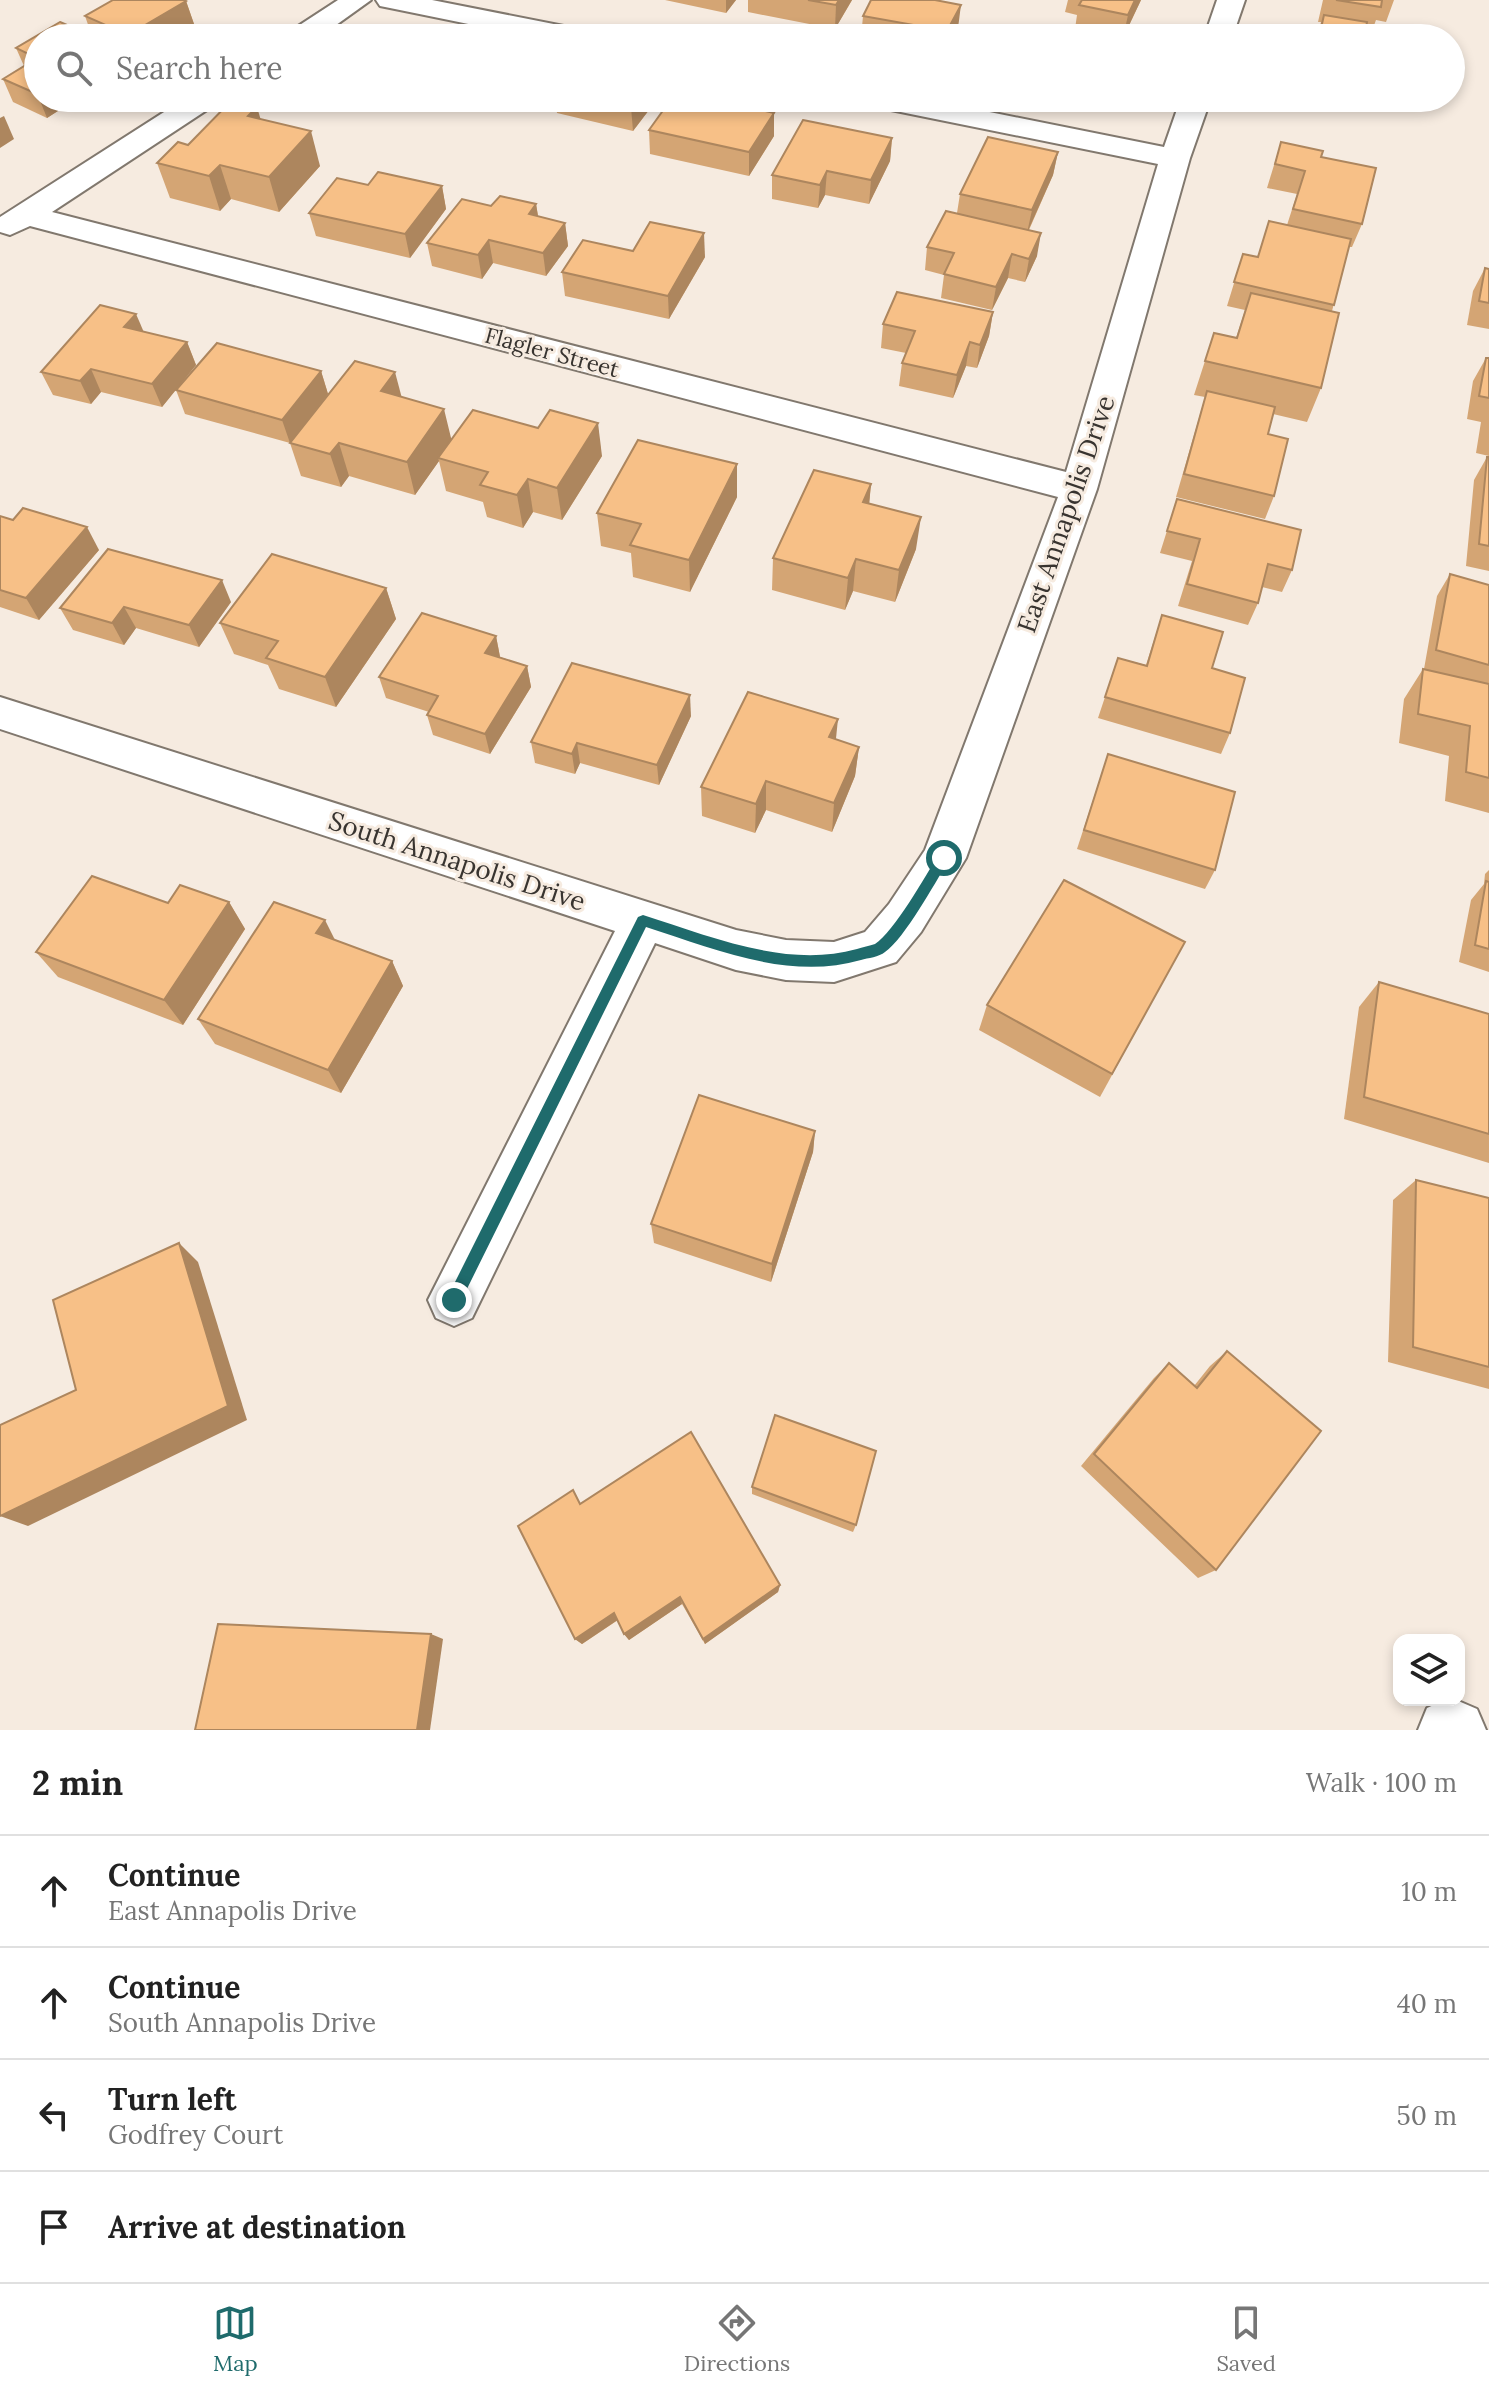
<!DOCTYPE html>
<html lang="en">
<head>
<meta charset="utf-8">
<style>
	:root { --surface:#fff; --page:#f6f6f6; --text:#222; --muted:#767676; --line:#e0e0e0; --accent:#1f6b6c }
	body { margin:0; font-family:Lora,serif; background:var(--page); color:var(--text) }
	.controls { position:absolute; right:24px; bottom:24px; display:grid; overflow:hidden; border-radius:16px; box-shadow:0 4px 12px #0003 }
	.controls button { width:72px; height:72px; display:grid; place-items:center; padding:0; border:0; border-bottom:2px solid var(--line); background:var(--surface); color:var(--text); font:40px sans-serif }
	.stop { position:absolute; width:24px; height:24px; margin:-18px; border:6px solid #1f6b6c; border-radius:50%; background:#fff }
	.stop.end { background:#1f6b6c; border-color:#fff; box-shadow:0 2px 8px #0008 }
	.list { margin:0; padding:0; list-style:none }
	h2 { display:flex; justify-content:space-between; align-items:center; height:104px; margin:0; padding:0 32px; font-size:34px }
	h2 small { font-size:26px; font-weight:400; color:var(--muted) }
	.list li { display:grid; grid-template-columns:52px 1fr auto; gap:24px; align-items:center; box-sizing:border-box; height:112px; padding:0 32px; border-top:2px solid var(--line) }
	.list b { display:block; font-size:30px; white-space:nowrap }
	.list p { margin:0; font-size:26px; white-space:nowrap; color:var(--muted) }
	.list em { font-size:26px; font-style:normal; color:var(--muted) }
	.icon { flex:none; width:44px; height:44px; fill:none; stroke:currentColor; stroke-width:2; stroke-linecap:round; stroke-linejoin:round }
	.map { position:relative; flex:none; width:1489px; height:1730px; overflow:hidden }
	.search { position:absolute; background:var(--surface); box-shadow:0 4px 12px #0003; left:24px; right:24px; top:24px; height:88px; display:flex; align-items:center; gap:20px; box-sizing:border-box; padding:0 28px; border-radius:44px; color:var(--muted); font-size:30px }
	.sheet { height:552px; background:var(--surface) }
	nav { display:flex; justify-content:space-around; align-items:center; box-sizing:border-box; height:112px; border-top:2px solid var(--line); background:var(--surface); font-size:22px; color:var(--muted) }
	nav a { display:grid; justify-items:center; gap:4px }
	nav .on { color:var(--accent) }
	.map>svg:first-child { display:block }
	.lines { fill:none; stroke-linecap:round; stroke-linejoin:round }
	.minor-casing { stroke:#81786e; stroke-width:4 }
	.minor { fill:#fff; fill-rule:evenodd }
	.wall { fill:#d4a574 }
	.shaded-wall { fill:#ad865e }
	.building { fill:#f7c087; stroke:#ad865e; stroke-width:2 }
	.route { fill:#1f6b6c }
	.labels { text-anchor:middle; stroke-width:6; stroke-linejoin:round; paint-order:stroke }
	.far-street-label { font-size:22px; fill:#383430; stroke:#f6ebe0 }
	.street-label { font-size:26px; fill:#383430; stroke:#f6ebe0 }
</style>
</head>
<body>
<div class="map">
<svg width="1489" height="1730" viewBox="0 0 1489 1730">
	<rect width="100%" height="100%" fill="#f6ebe0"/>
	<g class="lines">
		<g class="minor-casing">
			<g id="minor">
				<polygon points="338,0 371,0 318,38 285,38 289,32"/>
				<polygon points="376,0 432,0 579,29 589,32 593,38 537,38 390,8 380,6"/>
				<polygon points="1217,0 1245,0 1232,38 1204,38"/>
				<polygon points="186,98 221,98 216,104 52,212 1066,472 1158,164 876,107 866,104 861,98 920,98 1164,147 1181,98 1211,98 1190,158 1097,489 966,858 921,932 896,962 834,982 786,980 736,970 655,943 472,1318 454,1326 436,1318 428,1300 615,931 0,729 0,697 736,930 786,940 834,942 865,932 889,904 925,850 1058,497 30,226 10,235 0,232 0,217"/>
				<polygon points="1445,1700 1456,1700 1477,1709 1486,1730 1418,1730 1427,1708"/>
			</g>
		</g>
		<use href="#minor" class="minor"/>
	</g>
	<g class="wall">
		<polygon points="113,0 184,0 186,1 194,24 171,38 38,38 38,98 78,98 47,118 13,102 3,79 24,66 16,48 60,22 92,36 85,16"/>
		<polygon points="665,0 736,0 726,13"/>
		<polygon points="748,0 852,0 835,29 748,12"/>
		<polygon points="1068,0 1141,0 1123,38 1107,35 1108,38 1018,38 1019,32 1077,29 1075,29 1077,15 1065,12"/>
		<polygon points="1323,0 1394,0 1386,22 1376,20 1372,31 1366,30 1317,36 1321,22 1318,22"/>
		<polygon points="863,16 958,28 953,38 861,38"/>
		<polygon points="450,98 527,98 519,107 492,101 483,111 451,104"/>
		<polygon points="555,98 651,98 652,106 633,131 557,113"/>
		<polygon points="774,113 774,136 749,176 650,154 649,130"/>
		<polygon points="260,119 320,166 279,212 231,199 220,211 170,198 157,163 188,145"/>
		<polygon points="892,138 890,161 869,204 825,195 818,208 772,199 772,175"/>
		<polygon points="1281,142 1321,157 1362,224 1352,247 1349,247 1332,311 1321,388 1307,422 1273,414 1268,434 1274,496 1265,519 1176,497 1205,397 1194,395 1214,333 1236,338 1245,310 1227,306 1243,254 1258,257 1269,221 1287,225 1297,194 1267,188"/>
		<polygon points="1058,152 1053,175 1029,230 1037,256 1025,282 1008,278 992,310 941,298 944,275 925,270 927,247 957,213 960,194"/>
		<polygon points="442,186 446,209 410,258 316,236 309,213"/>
		<polygon points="536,204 538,216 565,223 568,246 546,276 493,263 482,279 432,266 427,243 491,206"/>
		<polygon points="705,257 669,319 565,296 562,272"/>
		<polygon points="1485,268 1489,269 1489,329 1467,325 1473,291"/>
		<polygon points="993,312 989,336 977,368 966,366 953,398 899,386 902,363 906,353 881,348 883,324"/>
		<polygon points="143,332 187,342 196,365 162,407 101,392 91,404 53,395 41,372"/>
		<polygon points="1486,358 1489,358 1489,456 1476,453 1481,422 1467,419 1473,381"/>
		<polygon points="321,371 328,394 290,443 185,414 176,390"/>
		<polygon points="401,397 451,440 602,456 562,520 533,512 523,528 487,517 483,502 446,491 439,461 415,495 349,476 341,487 301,476 290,443"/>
		<polygon points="1487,457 1489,457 1489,571 1466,566 1474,480"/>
		<polygon points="737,464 737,497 690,592 633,577 631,553 601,546 597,513"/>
		<polygon points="871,484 869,503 916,549 895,602 853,591 845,610 772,590 773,558"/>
		<polygon points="1177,499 1292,570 1282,592 1262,587 1258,603 1248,625 1178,606 1192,561 1160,553"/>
		<polygon points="0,516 99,550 39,620 0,607"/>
		<polygon points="1450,574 1489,585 1489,813 1445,801 1449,756 1399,743 1404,699 1423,669 1424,669 1437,596"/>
		<polygon points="386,588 396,619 336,707 279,689 268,665 234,654 220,623"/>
		<polygon points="231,602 199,647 136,628 124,645 73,630 60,608"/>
		<polygon points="1162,615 1212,668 1230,733 1221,754 1098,718 1118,658 1146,665"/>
		<polygon points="496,636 500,657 527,666 531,687 490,754 433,735 427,715 429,712 386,698 379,677"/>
		<polygon points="691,716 659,785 580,763 575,774 535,763 531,742"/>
		<polygon points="836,740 859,747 855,776 832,832 766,810 755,833 702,816 701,787"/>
		<polygon points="1108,754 1215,870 1205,889 1077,849"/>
		<polygon points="1489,870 1489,972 1459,962 1471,900 1484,884 1485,874"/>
		<polygon points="229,902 245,929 183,1025 58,977 36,952 168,903"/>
		<polygon points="335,940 392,961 403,986 341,1093 215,1044 198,1019"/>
		<polygon points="1185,942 1100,1097 979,1030 987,1005"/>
		<polygon points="1379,982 1489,1014 1489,1163 1344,1119 1359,1007"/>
		<polygon points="815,1131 813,1152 771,1282 654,1243 651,1224"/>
		<polygon points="1416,1180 1489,1198 1489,1389 1388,1362 1393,1200"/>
		<polygon points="1227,1351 1216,1570 1198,1578 1081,1466 1154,1378 1169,1363 1194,1386 1210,1366"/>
		<polygon points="752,1487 856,1525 853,1532 752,1494"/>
		<polygon points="581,1503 780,1585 778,1592 705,1644 682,1604 629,1640 624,1634 618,1620 582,1644 575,1639"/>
	</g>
	<g class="shaded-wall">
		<polygon points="726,0 736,0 726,13"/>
		<polygon points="839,0 852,0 835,29 836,5"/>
		<polygon points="1135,0 1141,0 1123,38 1128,15"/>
		<polygon points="186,1 194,24 171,38 129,38 128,35"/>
		<polygon points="961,5 958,28 953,38 947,38 947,31"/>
		<polygon points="39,98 78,98 47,118"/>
		<polygon points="481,98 491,98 492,101 483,111"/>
		<polygon points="518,98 527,98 519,107"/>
		<polygon points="638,98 651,98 652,106 633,131 631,107"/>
		<polygon points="257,107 267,141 248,116"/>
		<polygon points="774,113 774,136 749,176 749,152"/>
		<polygon points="4,116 14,139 0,148 0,118"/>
		<polygon points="311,131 320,166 279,212 269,177"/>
		<polygon points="892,138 890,161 869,204 871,180"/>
		<polygon points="1058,152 1053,175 1027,233 1032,210"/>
		<polygon points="220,165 231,199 220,211 209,176"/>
		<polygon points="827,171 825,195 818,208 820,185"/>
		<polygon points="442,186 446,209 410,258 405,234"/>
		<polygon points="536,204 540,228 529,214"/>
		<polygon points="565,223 568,246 546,276 543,253"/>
		<polygon points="704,233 705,257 669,319 668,296"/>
		<polygon points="1041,233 1037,256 1025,282 1029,259"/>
		<polygon points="489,240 493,263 482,279 478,255"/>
		<polygon points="1012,254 1008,278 992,310 996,287"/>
		<polygon points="993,312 989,336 977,368 980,345"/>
		<polygon points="136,314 146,337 124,327"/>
		<polygon points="187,342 196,365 162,407 152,384"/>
		<polygon points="970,342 966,366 953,398 957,375"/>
		<polygon points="91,369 101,392 91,404 80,381"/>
		<polygon points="321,371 328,394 290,443 282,420"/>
		<polygon points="395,372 404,406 381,391"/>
		<polygon points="444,409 452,442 438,458 439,461 415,495 407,462"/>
		<polygon points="598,423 602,456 562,520 557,488"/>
		<polygon points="339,443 349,476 341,487 330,454"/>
		<polygon points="737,464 737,497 690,592 689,560"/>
		<polygon points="528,479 533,512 523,528 517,495"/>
		<polygon points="871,484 868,517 863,502"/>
		<polygon points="921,517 916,549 895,602 899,570"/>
		<polygon points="87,527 99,550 39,620 26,598"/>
		<polygon points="856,559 853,591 845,610 848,578"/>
		<polygon points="222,580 231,602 199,647 189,625"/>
		<polygon points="386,588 396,619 336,707 325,677"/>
		<polygon points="124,607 136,628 124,645 112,623"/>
		<polygon points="496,636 500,657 485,653"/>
		<polygon points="527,666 531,687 490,754 485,734"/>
		<polygon points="690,695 691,716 659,785 657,765"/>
		<polygon points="838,719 835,748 829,737"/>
		<polygon points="577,743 580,763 575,774 572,754"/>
		<polygon points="859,747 855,776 832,832 834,803"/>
		<polygon points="766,781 766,810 755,833 756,804"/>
		<polygon points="229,902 245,929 183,1025 164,1000"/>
		<polygon points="325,920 338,946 316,933"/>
		<polygon points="392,961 403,986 341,1093 328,1070"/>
		<polygon points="815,1131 813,1152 771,1282 772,1264"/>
		<polygon points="179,1243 198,1262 247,1420 28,1526 0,1516"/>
		<polygon points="780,1585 778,1592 705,1644 703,1639"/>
		<polygon points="680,1597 682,1604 629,1640 624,1634"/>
		<polygon points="614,1613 619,1619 582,1644 575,1639"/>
		<polygon points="431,1634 443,1639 430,1730 417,1730"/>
	</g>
	<g class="building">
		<polygon points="113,0 184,0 186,1 128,35 85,16"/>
		<polygon points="808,0 839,0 836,5"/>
		<polygon points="871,0 935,0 961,5 947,31 863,16"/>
		<polygon points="1082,0 1135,0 1128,15 1079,5"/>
		<polygon points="1336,0 1382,0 1381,7"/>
		<polygon points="1324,15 1367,22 1364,38 1303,38 1304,34 1319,37"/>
		<polygon points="60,22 97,38 38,38 37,94 3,79 37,58 16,48"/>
		<polygon points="1104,28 1108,38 1021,38 1019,32"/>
		<polygon points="336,33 360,38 331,38"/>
		<polygon points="590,98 638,98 631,107"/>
		<polygon points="672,98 707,98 774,113 749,152 649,130"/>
		<polygon points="231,101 257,107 248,116 311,131 269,177 220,165 209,176 157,163 178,142 188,145"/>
		<polygon points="803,120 892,138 871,180 827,171 820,185 772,175"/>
		<polygon points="988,137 1058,152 1032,210 960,194"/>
		<polygon points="1281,142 1323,151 1321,157 1376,168 1362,224 1293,209 1305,171 1275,164"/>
		<polygon points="378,172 442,186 405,234 309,213 337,178 368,185"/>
		<polygon points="500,196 536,204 529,214 565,223 543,253 489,240 478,255 427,243 462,199 491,206"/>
		<polygon points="946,211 1041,233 1029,259 1012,254 996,287 944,274 954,253 927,247"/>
		<polygon points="1269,221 1351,239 1334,305 1234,282 1243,254 1258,257"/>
		<polygon points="650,222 704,233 668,296 562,272 583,240 633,251"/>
		<polygon points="1485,268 1489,269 1489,303 1479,301"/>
		<polygon points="897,292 993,312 980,345 970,342 957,375 902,363 915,331 883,324"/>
		<polygon points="1251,293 1339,313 1321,388 1205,361 1214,333 1237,338"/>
		<polygon points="100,305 136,314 124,327 187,342 152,384 91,369 80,381 41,372"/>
		<polygon points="217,343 321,371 282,420 176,390"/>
		<polygon points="1486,358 1489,358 1489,398 1479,396"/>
		<polygon points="355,361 395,372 381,391 444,409 407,462 339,443 330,454 290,443"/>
		<polygon points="1207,391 1275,407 1268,434 1288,439 1274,496 1184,474"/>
		<polygon points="473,410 538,428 550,410 598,423 557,488 528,479 517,495 480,485 488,472 438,458"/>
		<polygon points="638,440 737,464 689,560 630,545 641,524 597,513"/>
		<polygon points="1487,457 1489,457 1489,546 1479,544"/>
		<polygon points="814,470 871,484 863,502 921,517 899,570 856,559 848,578 773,558"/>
		<polygon points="1177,499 1301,530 1292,570 1268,564 1258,603 1187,584 1200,539 1167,531"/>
		<polygon points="23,508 87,527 26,598 0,590 0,516 13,520"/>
		<polygon points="108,549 222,580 189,625 124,607 112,623 60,608"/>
		<polygon points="272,554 386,588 325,677 266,658 278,641 220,623"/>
		<polygon points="1450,574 1489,585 1489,665 1436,650"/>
		<polygon points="422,613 496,636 485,653 527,666 485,734 427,715 438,696 379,677"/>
		<polygon points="1162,615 1223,632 1212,668 1245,678 1230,733 1105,697 1118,658 1147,666"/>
		<polygon points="572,663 690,695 657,765 577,743 572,754 531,742"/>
		<polygon points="1423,669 1489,684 1489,778 1466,772 1470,726 1418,714"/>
		<polygon points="748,692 838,719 829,737 859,747 834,803 766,781 756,804 701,787"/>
		<polygon points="1108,754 1235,792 1215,870 1084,830"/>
		<polygon points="92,876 168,903 180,885 229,902 164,1000 36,952"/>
		<polygon points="1064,880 1185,942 1112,1074 987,1005"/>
		<polygon points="1486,881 1489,882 1489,949 1475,945"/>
		<polygon points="274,902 325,920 316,933 392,961 328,1070 198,1019"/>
		<polygon points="1379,982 1489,1014 1489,1134 1364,1097"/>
		<polygon points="699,1095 815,1131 772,1264 651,1224"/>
		<polygon points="1416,1180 1489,1198 1489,1367 1413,1347"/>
		<polygon points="179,1243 228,1406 0,1516 0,1425 76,1390 53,1300"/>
		<polygon points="1227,1351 1321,1431 1216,1570 1094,1454 1169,1363 1197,1388"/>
		<polygon points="775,1415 876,1451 856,1525 752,1487"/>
		<polygon points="691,1432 780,1585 703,1639 680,1597 624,1634 614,1613 575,1639 518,1526 573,1490 580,1504"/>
		<polygon points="218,1624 431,1634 417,1730 195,1730"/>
	</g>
	<path class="route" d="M944,853L948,854V862C934,884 905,938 885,952C879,957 868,958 861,960C789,981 715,949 646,927L459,1305H449V1294L638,917L643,915C710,936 786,969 857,949C862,947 870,946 875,944C894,932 926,875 939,854Z"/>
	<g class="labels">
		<g class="far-street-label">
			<text transform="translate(552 352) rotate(15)" y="8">Flagler Street</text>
		</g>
		<g class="street-label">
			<text transform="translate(1066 514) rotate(-71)" y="9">East Annapolis Drive</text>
			<text transform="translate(457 861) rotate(18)" y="9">South Annapolis Drive</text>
		</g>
	</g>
</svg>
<div class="controls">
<button><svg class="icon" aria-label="layers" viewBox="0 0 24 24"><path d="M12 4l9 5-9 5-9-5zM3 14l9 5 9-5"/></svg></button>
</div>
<div class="stop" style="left:944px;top:858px"></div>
<div class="stop end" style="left:454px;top:1300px"></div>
<div class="search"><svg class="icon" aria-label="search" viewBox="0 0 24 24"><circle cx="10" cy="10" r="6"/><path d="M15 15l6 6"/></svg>Search here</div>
</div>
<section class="sheet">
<h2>2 min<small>Walk · 100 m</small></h2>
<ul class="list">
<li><svg class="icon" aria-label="ahead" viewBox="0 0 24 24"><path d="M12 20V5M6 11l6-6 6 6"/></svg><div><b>Continue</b><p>East Annapolis Drive</p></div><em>10 m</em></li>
<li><svg class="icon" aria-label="ahead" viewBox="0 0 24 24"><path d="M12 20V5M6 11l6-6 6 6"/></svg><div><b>Continue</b><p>South Annapolis Drive</p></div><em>40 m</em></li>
<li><svg class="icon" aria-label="left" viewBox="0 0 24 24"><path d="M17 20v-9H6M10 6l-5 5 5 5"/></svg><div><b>Turn left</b><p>Godfrey Court</p></div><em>50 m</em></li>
<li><svg class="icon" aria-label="arrive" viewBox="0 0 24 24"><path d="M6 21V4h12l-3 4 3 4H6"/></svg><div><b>Arrive at destination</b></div></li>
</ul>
</section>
<nav>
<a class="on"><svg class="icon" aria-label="map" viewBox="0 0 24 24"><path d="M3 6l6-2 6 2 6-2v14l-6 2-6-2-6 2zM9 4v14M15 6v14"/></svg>Map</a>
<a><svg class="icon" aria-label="directions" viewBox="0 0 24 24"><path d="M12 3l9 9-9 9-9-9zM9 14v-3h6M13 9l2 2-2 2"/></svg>Directions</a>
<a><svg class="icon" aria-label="saved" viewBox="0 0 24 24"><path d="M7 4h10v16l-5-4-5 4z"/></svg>Saved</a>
</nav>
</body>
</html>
